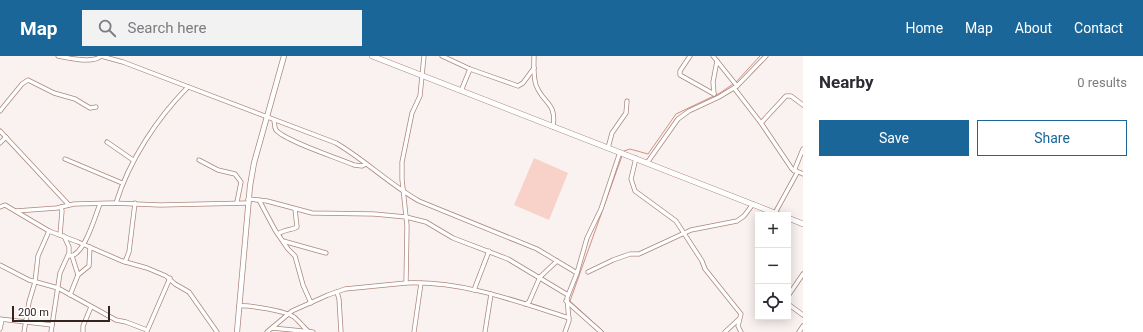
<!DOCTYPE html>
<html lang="en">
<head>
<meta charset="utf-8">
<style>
	:root { --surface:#fff; --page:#f2f2f3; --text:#2b2b33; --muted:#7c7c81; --line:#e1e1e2; --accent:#1a6699 }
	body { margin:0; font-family:Roboto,sans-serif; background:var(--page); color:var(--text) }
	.controls { position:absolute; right:12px; bottom:12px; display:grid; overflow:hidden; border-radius:0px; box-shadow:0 2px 10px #0003 }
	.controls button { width:36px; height:36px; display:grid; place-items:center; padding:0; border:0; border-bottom:1px solid var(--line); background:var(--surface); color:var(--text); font:20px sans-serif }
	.scale { position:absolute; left:12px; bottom:10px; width:98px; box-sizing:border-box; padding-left:4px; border:2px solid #332420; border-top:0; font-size:11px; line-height:14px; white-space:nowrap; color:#332420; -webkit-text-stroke:3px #fff; paint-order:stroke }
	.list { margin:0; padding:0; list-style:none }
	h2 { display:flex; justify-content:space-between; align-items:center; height:52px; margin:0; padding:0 16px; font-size:17px }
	h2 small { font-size:13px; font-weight:400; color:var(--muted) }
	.actions { display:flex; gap:8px; padding:12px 16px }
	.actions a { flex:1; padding:9px 0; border:1px solid var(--accent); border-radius:0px; text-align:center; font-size:14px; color:var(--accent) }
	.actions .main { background:var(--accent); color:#fff }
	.icon { flex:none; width:22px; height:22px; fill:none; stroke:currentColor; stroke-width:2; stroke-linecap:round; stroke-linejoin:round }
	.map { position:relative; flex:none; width:803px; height:276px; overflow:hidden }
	header { display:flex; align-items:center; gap:24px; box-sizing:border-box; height:56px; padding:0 20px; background:var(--accent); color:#fff }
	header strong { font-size:19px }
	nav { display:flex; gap:22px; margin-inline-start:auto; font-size:14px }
	.search { width:280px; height:36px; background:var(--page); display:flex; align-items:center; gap:10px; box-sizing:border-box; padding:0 14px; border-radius:0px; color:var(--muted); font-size:15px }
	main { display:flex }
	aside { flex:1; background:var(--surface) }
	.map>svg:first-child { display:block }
	.green { fill:#f8d2c9 }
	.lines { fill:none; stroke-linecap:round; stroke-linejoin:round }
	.stream { stroke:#d19284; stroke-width:1 }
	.minor-casing { stroke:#ac877d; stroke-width:5 }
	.tertiary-casing { stroke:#ac877d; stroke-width:6 }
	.secondary-casing { stroke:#ac877d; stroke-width:6 }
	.minor { stroke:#fff; stroke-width:3.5 }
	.tertiary { stroke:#fff; stroke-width:4.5 }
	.secondary { stroke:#fff; stroke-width:5 }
</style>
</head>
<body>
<header>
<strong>Map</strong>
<div class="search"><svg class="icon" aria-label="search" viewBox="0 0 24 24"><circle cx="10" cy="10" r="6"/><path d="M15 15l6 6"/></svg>Search here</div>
<nav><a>Home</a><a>Map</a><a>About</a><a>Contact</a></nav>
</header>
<main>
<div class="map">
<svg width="803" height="276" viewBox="0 0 803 276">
	<rect width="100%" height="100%" fill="#faf2f0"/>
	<polygon class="green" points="534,102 568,117 549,164 514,149"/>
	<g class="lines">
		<g class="stream">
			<polyline points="736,26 760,0"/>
			<polyline points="624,95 630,93 648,98 676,58 720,37 733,28"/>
			<polyline points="604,276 570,245 622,100"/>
		</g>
		<g class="minor-casing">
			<g id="minor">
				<path d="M58,0C68,2 93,8 101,0"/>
				<path d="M101,0L123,6L336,87C365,104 389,128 419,145L537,193L577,217"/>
				<polyline points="442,0 470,13 518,30 523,27 534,12"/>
				<path d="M534,0C534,9 533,20 536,29C543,48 557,46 553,71"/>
				<polyline points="690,0 680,15 680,19 714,38"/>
				<polyline points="713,0 737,30"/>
				<polyline points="734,32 761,67 792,113 803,118"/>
				<polyline points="461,35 470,13"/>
				<polyline points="714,38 713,26 717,5"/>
				<polyline points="0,55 22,28 28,24 54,37 75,43 90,52 96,51"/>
				<path d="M274,65C275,68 274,71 276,74C285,85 338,102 354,109L362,110L366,108"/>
				<polyline points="761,67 786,40 791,40 803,49"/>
				<polyline points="0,75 69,149"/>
				<polyline points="107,86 133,104"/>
				<polyline points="0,87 6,81"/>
				<polyline points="608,92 612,77 626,57 627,45"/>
				<polyline points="636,102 631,123 635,135 676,165 702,205 705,213 741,258 738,270 741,276"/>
				<polyline points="65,103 122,127"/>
				<polyline points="199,104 218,114 235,118 241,126 237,146"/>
				<polyline points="647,107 678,63 689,55 719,41 737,30 766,0"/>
				<polyline points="794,115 803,93"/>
				<polyline points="248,143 267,145 312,157 374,158 406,161 426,166 453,182 508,203 568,239"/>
				<polyline points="259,144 275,174 288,193 295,200 303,229 311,247"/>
				<path d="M116,147C129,105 157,62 188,31"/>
				<polyline points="0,151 5,149 49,175 78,186 122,205 147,212 166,220 175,228 189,236 217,276"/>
				<polyline points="16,155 57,152 74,148 112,147 160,149 248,147"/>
				<polyline points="775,157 797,117"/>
				<path d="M278,178C285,173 293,174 297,171L295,153"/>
				<polyline points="60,179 62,155 61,151"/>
				<polyline points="283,185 326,197"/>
				<path d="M69,200C84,201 95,160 100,148"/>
				<polyline points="125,206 129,196 135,147"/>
				<polyline points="0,209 29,224 58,232 116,264 126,266 147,274"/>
				<polyline points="588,216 613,204 630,198 639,198 691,174 737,165 744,160 753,148"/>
				<polyline points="78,219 89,210 90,191"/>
				<path d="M406,227C463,225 516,245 569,262"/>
				<polyline points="474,234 489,195"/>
				<polyline points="337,236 339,243 341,276"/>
				<polyline points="70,239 78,219 72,200"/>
				<polyline points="788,240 803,218"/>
				<polyline points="566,245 601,276"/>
				<polyline points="526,248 529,246 540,221 557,205"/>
				<polyline points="788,248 803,259"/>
				<path d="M239,250C250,249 286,255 294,261C299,265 303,271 308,275"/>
				<polyline points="0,263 52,269"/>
				<polyline points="272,272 313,276"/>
				<polyline points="0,273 2,264"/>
				<polyline points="147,275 170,222"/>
				<polyline points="24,276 29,246 35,226 38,200 49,175"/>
				<polyline points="51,276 60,217 69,197 69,191 64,180"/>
				<polyline points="83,276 83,270 91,251"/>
				<polyline points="267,276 292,255 328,239 345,233 406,227 407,170 402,123 402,106 412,57 420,40 424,0"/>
				<polyline points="414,276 421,227"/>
				<polyline points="485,276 491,238"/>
				<polyline points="565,276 569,265 567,242 577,217 587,182 601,153 620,96"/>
				<polyline points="725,276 739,263"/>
				<polyline points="799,276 803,270"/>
			</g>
		</g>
		<g class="tertiary-casing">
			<polyline id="tertiary" points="237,276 250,130 254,107 284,0"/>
		</g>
		<g class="secondary-casing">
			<g id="secondary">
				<polyline points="372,0 780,159"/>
				<polyline points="788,162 803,168"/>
			</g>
		</g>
		<use href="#minor" class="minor"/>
		<use href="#tertiary" class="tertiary"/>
		<use href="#secondary" class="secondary"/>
	</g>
</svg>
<div class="controls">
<button>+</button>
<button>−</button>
<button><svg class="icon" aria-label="locate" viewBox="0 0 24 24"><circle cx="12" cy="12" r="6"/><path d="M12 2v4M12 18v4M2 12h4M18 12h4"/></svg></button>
</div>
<div class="scale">200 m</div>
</div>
<aside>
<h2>Nearby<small>0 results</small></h2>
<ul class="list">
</ul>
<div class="actions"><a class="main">Save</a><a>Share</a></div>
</aside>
</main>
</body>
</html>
